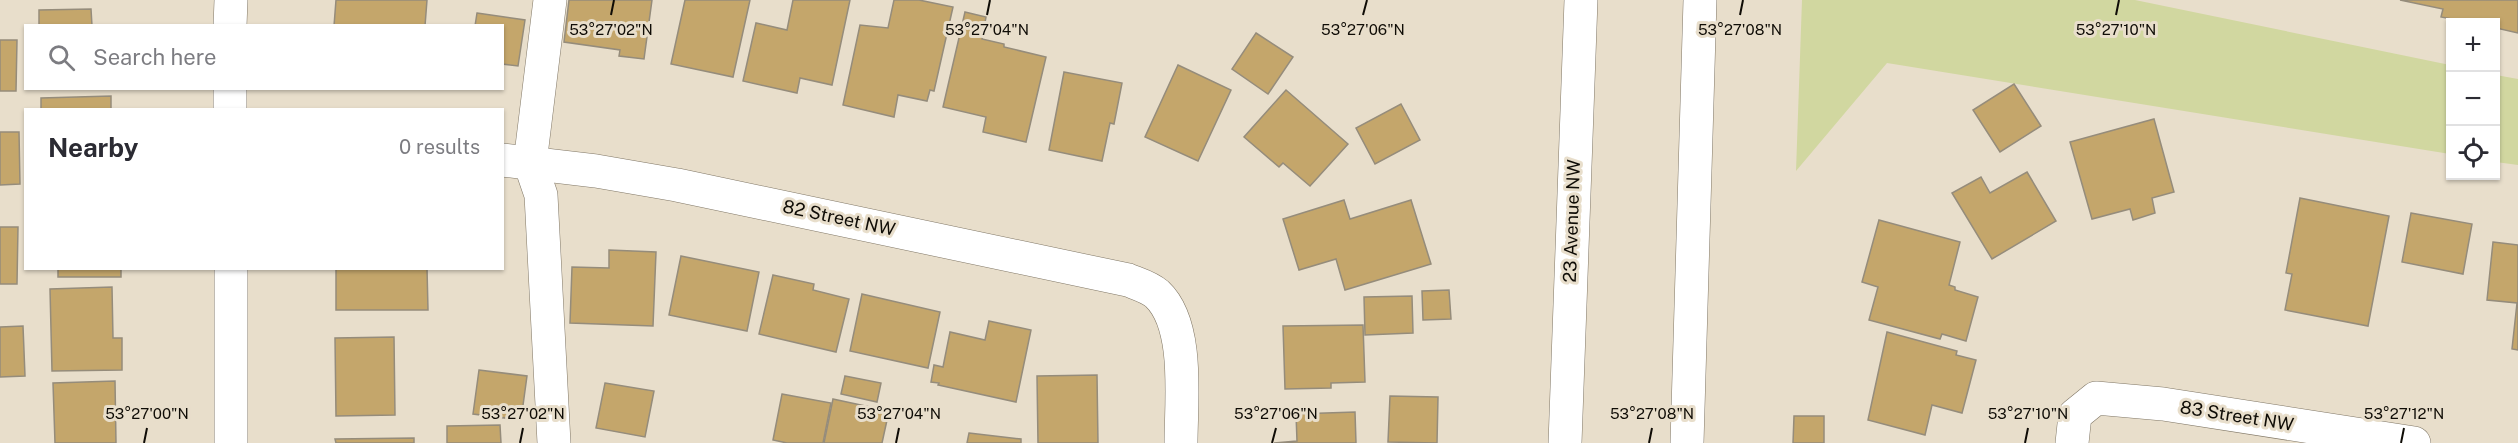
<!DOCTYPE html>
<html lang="en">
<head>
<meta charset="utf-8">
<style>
	:root { --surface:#fff; --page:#f2f2f3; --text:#2b2b33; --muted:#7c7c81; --line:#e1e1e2 }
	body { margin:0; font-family:"Public Sans",sans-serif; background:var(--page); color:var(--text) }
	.controls { position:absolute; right:18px; top:18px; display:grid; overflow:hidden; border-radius:0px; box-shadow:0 2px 4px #0004 }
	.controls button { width:54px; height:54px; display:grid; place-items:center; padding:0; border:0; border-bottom:2px solid var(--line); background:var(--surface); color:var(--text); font:30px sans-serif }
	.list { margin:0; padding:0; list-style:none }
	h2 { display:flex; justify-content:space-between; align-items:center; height:78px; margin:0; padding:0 24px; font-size:26px }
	h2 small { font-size:20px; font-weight:400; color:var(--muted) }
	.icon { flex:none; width:33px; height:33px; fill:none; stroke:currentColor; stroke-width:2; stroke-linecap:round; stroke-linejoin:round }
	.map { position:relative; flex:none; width:2518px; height:443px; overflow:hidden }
	.search { position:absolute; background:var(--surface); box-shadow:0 2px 4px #0004; left:24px; top:24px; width:480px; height:66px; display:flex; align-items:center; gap:15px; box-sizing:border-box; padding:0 21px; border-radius:0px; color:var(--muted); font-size:22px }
	.panel { position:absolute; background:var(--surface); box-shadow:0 2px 4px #0004; left:24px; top:108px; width:480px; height:162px; border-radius:0px }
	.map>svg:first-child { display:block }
	.green { fill:#d1d7a0 }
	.building { fill:#c4a66b; stroke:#958c7b; stroke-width:1.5 }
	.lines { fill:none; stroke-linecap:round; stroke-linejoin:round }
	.minor-casing { stroke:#807766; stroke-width:34 }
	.major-casing { stroke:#807766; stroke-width:34 }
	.minor { stroke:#fff; stroke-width:33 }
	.major { stroke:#fff; stroke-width:33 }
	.ticks { fill:none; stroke:#0f0c06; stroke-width:2 }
	.labels { text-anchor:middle; stroke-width:6; stroke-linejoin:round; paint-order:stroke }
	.street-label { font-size:18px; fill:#0f0c06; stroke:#e8decb }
	.ticks-label { font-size:15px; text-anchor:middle; fill:#0f0c06; stroke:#e8decb; stroke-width:6; stroke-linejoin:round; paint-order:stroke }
</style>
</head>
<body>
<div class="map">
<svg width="2518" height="443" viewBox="0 0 2518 443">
	<rect width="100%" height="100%" fill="#e8decb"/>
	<g class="green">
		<polygon points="1802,0 2135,0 2450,65 2450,154 1887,63 1796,171"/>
		<polygon points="2496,75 2518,79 2518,165 2496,162"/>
	</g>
	<g class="building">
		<polygon points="336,0 427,0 425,26 334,26"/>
		<polygon points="569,0 652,0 644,59 619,56 620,50 564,42"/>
		<polygon points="685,0 750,0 733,77 671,64"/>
		<polygon points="793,0 850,0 832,85 800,78 797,93 743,81 756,23 787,30"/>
		<polygon points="894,0 919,0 953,7 934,91 930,90 927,101 898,95 894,117 843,105 860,25 888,28"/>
		<polygon points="2400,0 2518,0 2518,33 2496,28 2496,22 2468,22 2441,17 2443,9"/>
		<polygon points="91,9 92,26 39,26 39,10"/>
		<polygon points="965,12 986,17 982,39 1004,44 1004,47 1046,57 1026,142 983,132 986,117 943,107"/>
		<polygon points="477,13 525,20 518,66 502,64 502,26 475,26"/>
		<polygon points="1256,33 1293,57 1268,94 1232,69"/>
		<polygon points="0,40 17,40 16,91 0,91"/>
		<polygon points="1178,65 1231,90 1198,161 1145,137"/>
		<polygon points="1064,72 1122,83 1114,124 1110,123 1102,161 1049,150"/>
		<polygon points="2014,84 2041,126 2000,152 1973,110"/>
		<polygon points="1286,90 1348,144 1310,186 1283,163 1279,167 1244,137"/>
		<polygon points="111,96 111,110 41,110 41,98"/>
		<polygon points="1401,104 1420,140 1375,164 1356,128"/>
		<polygon points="2154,119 2174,192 2152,198 2155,213 2133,220 2130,209 2092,219 2070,142"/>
		<polygon points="0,132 19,132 20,184 0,185"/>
		<polygon points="2027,172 2056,221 1992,259 1952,193 1981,177 1990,193"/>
		<polygon points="2300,198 2389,216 2368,326 2285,310 2292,274 2286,273"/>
		<polygon points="1344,200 1350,219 1411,200 1431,264 1345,290 1336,259 1299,270 1283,219"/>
		<polygon points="2411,213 2472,224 2463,274 2402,262"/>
		<polygon points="1879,220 1960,242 1949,285 1955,287 1955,290 1978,297 1966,341 1942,334 1940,339 1869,320 1878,287 1862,282"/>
		<polygon points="0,227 18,227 17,284 0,284"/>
		<polygon points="2493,242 2518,245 2518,350 2512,349 2517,303 2487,300"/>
		<polygon points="609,250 656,252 653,326 570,323 572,267 609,268"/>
		<polygon points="681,256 759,272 747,331 669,315"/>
		<rect x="58" y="268" width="63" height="9"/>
		<polygon points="336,268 427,268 428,310 336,310"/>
		<polygon points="773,275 814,284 813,290 849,299 836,352 759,334"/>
		<polygon points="112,287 113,338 122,338 122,370 52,371 50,289"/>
		<polygon points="1449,290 1451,319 1423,320 1422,291"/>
		<polygon points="862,294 940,312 928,368 850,351"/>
		<polygon points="1412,296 1413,333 1365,335 1364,297"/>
		<polygon points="989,321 1031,330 1016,402 938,385 939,383 931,382 934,365 943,367 950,332 985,340"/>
		<polygon points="1363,325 1365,382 1331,383 1331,388 1285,389 1283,326"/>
		<polygon points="23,326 25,376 0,377 0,327"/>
		<polygon points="1887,332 1957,351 1956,355 1976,360 1962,413 1932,405 1925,435 1868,420"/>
		<polygon points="394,337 395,415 336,416 335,338"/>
		<polygon points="479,370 527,376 521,420 473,414"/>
		<polygon points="1097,375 1098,443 1038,443 1037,376"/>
		<polygon points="845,376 881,383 877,402 841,394"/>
		<polygon points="115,381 116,443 55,443 53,383"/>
		<polygon points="605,383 654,391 645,437 596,428"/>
		<polygon points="782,394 831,403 823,443 787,443 773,440"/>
		<polygon points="1390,396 1438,397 1437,443 1388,442"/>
		<polygon points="833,399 889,411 882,443 824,443"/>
		<polygon points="1355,412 1356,443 1274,443 1297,441 1296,414"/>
		<polygon points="1794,416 1824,416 1824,443 1793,443"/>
		<polygon points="500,425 501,443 447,443 447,426"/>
		<polygon points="969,433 1021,439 1021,443 967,443"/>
		<polygon points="414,438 414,443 336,443 335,439"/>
	</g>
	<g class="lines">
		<g class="minor-casing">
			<g id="minor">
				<polyline points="550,0 530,163 541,195 554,443"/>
				<polyline points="230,26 231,0"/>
				<polyline points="230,88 230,110"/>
				<path d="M502,160L596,171L677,185L1128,280C1138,284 1149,287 1157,294C1190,325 1181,401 1181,443"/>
				<polyline points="231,268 231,443"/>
				<polyline points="2072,443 2075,415 2096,398 2163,404 2414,443"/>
			</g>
		</g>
		<g class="major-casing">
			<g id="major">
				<polyline points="1565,443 1581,0"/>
				<polyline points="1687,443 1700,0"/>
			</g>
		</g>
		<use href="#minor" class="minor"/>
		<use href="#major" class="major"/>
	</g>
	<path class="ticks" d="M611,15L614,0M987,15L990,0M1363,15L1367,0M1740,15L1743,0M2116,15L2119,0M144,443L147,428M520,443L523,428M896,443L899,428M1272,443L1276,428M1649,443L1652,428M2025,443L2028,428M2401,443L2404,428"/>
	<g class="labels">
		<g class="street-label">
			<text transform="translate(839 218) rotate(12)" y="6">82 Street NW</text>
			<text transform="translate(1572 221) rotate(-88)" y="6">23 Avenue NW</text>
			<text transform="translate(2237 416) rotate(9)" y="6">83 Street NW</text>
		</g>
	</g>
	<g class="ticks-label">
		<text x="611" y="35">53°27'02"N</text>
		<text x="987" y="35">53°27'04"N</text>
		<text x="1363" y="35">53°27'06"N</text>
		<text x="1740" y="35">53°27'08"N</text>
		<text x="2116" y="35">53°27'10"N</text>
		<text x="147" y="419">53°27'00"N</text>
		<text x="523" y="419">53°27'02"N</text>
		<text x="899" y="419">53°27'04"N</text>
		<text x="1276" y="419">53°27'06"N</text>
		<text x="1652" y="419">53°27'08"N</text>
		<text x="2028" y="419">53°27'10"N</text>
		<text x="2404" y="419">53°27'12"N</text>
	</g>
</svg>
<div class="controls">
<button>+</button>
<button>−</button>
<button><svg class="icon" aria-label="locate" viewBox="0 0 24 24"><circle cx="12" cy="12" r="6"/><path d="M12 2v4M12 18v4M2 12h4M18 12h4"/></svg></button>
</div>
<div class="search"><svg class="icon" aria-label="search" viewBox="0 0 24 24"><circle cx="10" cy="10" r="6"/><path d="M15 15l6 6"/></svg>Search here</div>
<section class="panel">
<h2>Nearby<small>0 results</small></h2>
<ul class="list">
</ul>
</section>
</div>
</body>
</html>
